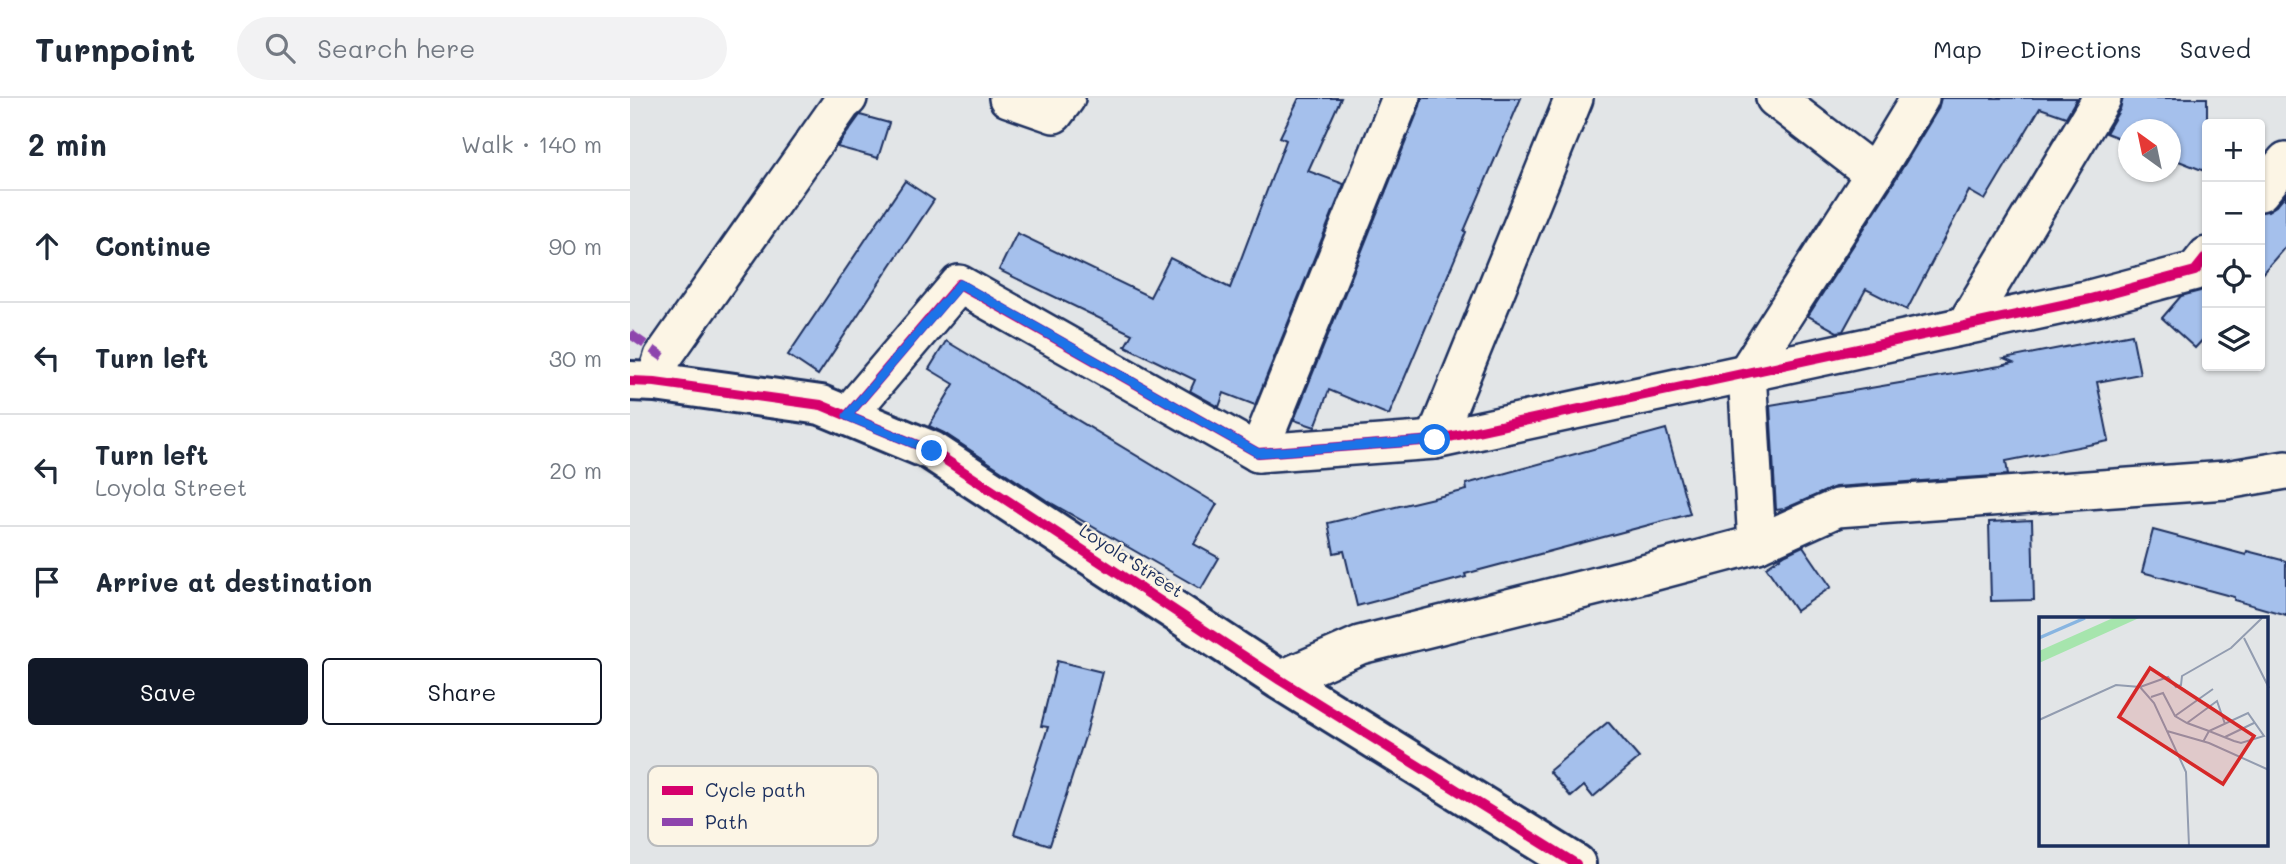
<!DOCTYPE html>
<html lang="en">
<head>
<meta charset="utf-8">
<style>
	:root { --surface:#fff; --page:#f2f2f3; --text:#1f2937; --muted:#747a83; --line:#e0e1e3; --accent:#111827 }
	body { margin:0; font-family:Mali,sans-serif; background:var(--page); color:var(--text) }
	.controls { position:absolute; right:21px; top:21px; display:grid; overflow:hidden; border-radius:7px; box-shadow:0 2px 5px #0004 }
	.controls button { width:63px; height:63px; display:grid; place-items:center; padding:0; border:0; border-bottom:2px solid var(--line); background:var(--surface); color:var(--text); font:35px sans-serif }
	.compass { position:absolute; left:1488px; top:21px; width:63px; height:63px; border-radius:50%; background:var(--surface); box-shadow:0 2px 5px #0004; rotate:327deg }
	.stop { position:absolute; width:21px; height:21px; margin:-16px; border:5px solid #1a73e8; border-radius:50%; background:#fff }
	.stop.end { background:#1a73e8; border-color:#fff; box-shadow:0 2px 7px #0008 }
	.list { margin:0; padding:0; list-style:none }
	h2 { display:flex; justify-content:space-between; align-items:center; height:91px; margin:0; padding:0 28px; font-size:30px }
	h2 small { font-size:23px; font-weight:400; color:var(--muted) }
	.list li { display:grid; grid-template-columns:46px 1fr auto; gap:21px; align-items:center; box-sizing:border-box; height:112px; padding:0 28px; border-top:2px solid var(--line) }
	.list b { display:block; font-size:26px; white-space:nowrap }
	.list p { margin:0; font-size:23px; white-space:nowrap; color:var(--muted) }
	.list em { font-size:23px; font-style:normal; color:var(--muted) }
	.actions { display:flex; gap:14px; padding:21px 28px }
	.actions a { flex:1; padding:16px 0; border:2px solid var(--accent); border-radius:7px; text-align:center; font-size:24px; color:var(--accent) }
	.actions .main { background:var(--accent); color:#fff }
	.icon { flex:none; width:38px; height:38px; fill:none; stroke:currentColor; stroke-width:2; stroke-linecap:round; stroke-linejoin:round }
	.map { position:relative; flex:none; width:1656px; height:766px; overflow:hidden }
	header { display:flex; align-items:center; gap:42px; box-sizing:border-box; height:98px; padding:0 35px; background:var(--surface); border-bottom:2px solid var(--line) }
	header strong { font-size:33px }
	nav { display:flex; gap:38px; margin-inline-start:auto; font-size:24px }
	.search { width:490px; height:63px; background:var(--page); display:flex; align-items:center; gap:18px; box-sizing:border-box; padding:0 24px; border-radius:38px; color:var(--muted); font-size:26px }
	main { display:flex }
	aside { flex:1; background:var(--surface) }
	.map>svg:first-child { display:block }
	.building { fill:#a5c0ec; stroke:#1b2f5e; stroke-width:2 }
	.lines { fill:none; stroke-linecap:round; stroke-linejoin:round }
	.street-casing { stroke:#1b2f5e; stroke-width:42 }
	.secondary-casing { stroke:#1b2f5e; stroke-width:44 }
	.street { stroke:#fcf5e5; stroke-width:37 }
	.secondary { stroke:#fcf5e5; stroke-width:38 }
	.quiet { stroke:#8e44ad; stroke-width:9; stroke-dasharray:18 9; stroke-linecap:butt }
	.cycleway-casing { stroke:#fcf5e5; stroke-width:15 }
	.cycleway { stroke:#d6006c; stroke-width:10 }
	.route { stroke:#1a73e8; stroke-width:9 }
	.labels { text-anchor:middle; stroke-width:5; stroke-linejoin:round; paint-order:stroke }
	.street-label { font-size:18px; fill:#1b2f5e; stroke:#fcf5e5 }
	.inset-river { fill:none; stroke:#88b5e1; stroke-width:3.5 }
	.inset-road { fill:none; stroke:#929cb0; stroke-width:2 }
	.view { fill:#d62828; fill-opacity:0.15; stroke:#d62828; stroke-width:3.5 }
	.inset-edge { fill:none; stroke:#1b2f5e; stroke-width:3.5 }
	.key { fill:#fcf5e5; stroke:#b8babc; stroke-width:2 }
	.key-label { font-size:19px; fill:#1b2f5e }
</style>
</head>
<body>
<header>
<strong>Turnpoint</strong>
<div class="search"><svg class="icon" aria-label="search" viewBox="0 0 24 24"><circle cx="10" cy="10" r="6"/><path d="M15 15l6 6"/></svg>Search here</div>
<nav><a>Map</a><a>Directions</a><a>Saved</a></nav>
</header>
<main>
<aside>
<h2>2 min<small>Walk · 140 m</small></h2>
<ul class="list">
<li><svg class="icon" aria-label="ahead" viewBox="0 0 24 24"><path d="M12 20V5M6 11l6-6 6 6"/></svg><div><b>Continue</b></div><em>90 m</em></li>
<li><svg class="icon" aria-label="left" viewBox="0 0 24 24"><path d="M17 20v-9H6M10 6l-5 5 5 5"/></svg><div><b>Turn left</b></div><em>30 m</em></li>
<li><svg class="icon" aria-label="left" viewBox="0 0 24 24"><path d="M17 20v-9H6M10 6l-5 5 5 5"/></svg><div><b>Turn left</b><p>Loyola Street</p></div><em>20 m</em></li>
<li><svg class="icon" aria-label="arrive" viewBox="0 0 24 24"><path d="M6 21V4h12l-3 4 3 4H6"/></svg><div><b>Arrive at destination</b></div></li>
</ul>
<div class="actions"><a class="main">Save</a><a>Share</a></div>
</aside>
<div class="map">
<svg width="1656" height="766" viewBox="0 0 1656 766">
	<rect width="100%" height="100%" fill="#e2e5e7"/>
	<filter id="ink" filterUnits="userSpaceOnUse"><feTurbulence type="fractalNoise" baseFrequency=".0143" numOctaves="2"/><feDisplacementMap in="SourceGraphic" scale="14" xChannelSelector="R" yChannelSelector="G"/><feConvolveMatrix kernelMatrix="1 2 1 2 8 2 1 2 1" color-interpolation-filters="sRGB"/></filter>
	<g filter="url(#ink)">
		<g class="building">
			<polygon points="669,0 711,0 678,73 714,86 625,307 594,295 589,309 560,293 565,282 495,248 502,236 369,172 387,135 520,199 540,160 600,190 656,42 650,39"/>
			<polygon points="792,0 891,0 834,133 836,134 759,317 699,292 685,329 664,322 790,8"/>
			<polygon points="1311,0 1447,0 1436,19 1410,10 1355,102 1339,93 1277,212 1236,191 1213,233 1207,234 1178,218 1262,87 1308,11"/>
			<polygon points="1493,0 1577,0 1577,74 1541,60 1541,32 1499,32 1499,44 1476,35 1490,11"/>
			<polygon points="230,17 259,25 248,60 207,49"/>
			<polygon points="275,83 304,102 188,277 158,257"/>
			<polygon points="1656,96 1656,148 1630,178 1630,114 1638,113 1646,108"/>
			<polygon points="1577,189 1577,237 1565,250 1532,220 1551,198 1570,193"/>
			<polygon points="1502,236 1510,276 1467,284 1479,343 1376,363 1378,377 1205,389 1154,411 1146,412 1140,307 1370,268 1383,265 1374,261"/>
			<polygon points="316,243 587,406 564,446 589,460 571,491 416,402 314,335 299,328 324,286 299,271"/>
			<polygon points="1036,331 1060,416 835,476 836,479 727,508 714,453 704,455 698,425 837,392 836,386"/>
			<polygon points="1402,422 1404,502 1361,503 1359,424"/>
			<polygon points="1523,432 1616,457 1617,453 1656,463 1656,517 1604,502 1604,499 1512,474"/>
			<polygon points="1173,448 1201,489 1166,513 1136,469 1156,456"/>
			<polygon points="427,563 472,574 456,636 420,747 384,736 418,629 411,628"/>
			<polygon points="978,624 1009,660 963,699 954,688 941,699 919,673"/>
		</g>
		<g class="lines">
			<g class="street-casing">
				<g id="street">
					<polyline points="378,0 424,16 436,0"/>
					<polyline points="1145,0 1244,76"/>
					<polyline points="1630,94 1656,63"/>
					<polyline points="1335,228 1472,0"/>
					<polyline points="25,284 33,259 212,5 218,0"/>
					<polyline points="217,318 329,186 628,355 805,342 1460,201 1565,173 1577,158"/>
					<polyline points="805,342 944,0"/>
					<polyline points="628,355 771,0"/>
					<polyline points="1127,446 1117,274 1244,76 1290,0"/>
					<polyline points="650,582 730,547 999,480 1127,446 1207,410 1596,382 1656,372"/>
				</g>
			</g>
			<g class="secondary-casing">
				<polyline id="secondary" points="0,283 25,284 191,307 302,353 650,582 946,766"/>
			</g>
			<use href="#street" class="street"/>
			<use href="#secondary" class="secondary"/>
			<polyline class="quiet" points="0,236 33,259"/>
			<g class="cycleway-casing">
				<g id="cycleway">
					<polyline points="0,283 25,284 191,307 302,353 650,582 946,766"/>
					<polyline points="217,318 329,186 628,355 805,342 1460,201 1565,173 1577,158"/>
				</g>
			</g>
			<use href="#cycleway" class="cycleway"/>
		</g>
	</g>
	<g class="lines" filter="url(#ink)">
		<polyline class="route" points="302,353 217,318 330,186 628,355 805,342"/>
	</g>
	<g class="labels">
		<g class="street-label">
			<text transform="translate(501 463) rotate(33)" y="6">Loyola Street</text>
		</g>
	</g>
	<g transform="translate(1409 519)">
		<rect width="229" height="229" fill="#e2e5e7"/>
		<path d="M74,1H100L0,46V34Z" fill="#a6e5ad"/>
		<path class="inset-river" d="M0,21L46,1"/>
		<path class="inset-road" d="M205,21L230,71M101,70L129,60L137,70L142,68L143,59L192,31L223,1M112,80L124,76L136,99L148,106L170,114L195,124L202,126L225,119L209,96L170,114L164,125M136,99L174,72M0,103L77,68L101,70L115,86L147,155L150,229M148,106L178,84L186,107M128,114L170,126L230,153M186,120L215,106"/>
		<path class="view" d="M111,51L215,119L184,167L80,100Z"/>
		<rect width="229" height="229" class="inset-edge"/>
	</g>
	<rect x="18" y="668" width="230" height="80" rx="10" class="key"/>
	<rect x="32" y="688" width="31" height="9" fill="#d6006c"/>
	<rect x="32" y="720" width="31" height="8" fill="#8e44ad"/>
	<g class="key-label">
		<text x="75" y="699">Cycle path</text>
		<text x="75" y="731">Path</text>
	</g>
</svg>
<div class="controls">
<button>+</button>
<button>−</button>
<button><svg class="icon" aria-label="locate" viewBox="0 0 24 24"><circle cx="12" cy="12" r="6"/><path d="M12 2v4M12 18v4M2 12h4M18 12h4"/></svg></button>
<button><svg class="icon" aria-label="layers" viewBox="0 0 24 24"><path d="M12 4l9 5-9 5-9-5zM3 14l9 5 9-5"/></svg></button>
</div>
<svg class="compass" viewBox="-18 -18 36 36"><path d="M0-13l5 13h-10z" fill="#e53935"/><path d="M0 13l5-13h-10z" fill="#747a83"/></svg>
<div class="stop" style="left:805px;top:342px"></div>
<div class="stop end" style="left:302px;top:353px"></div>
</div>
</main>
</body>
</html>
